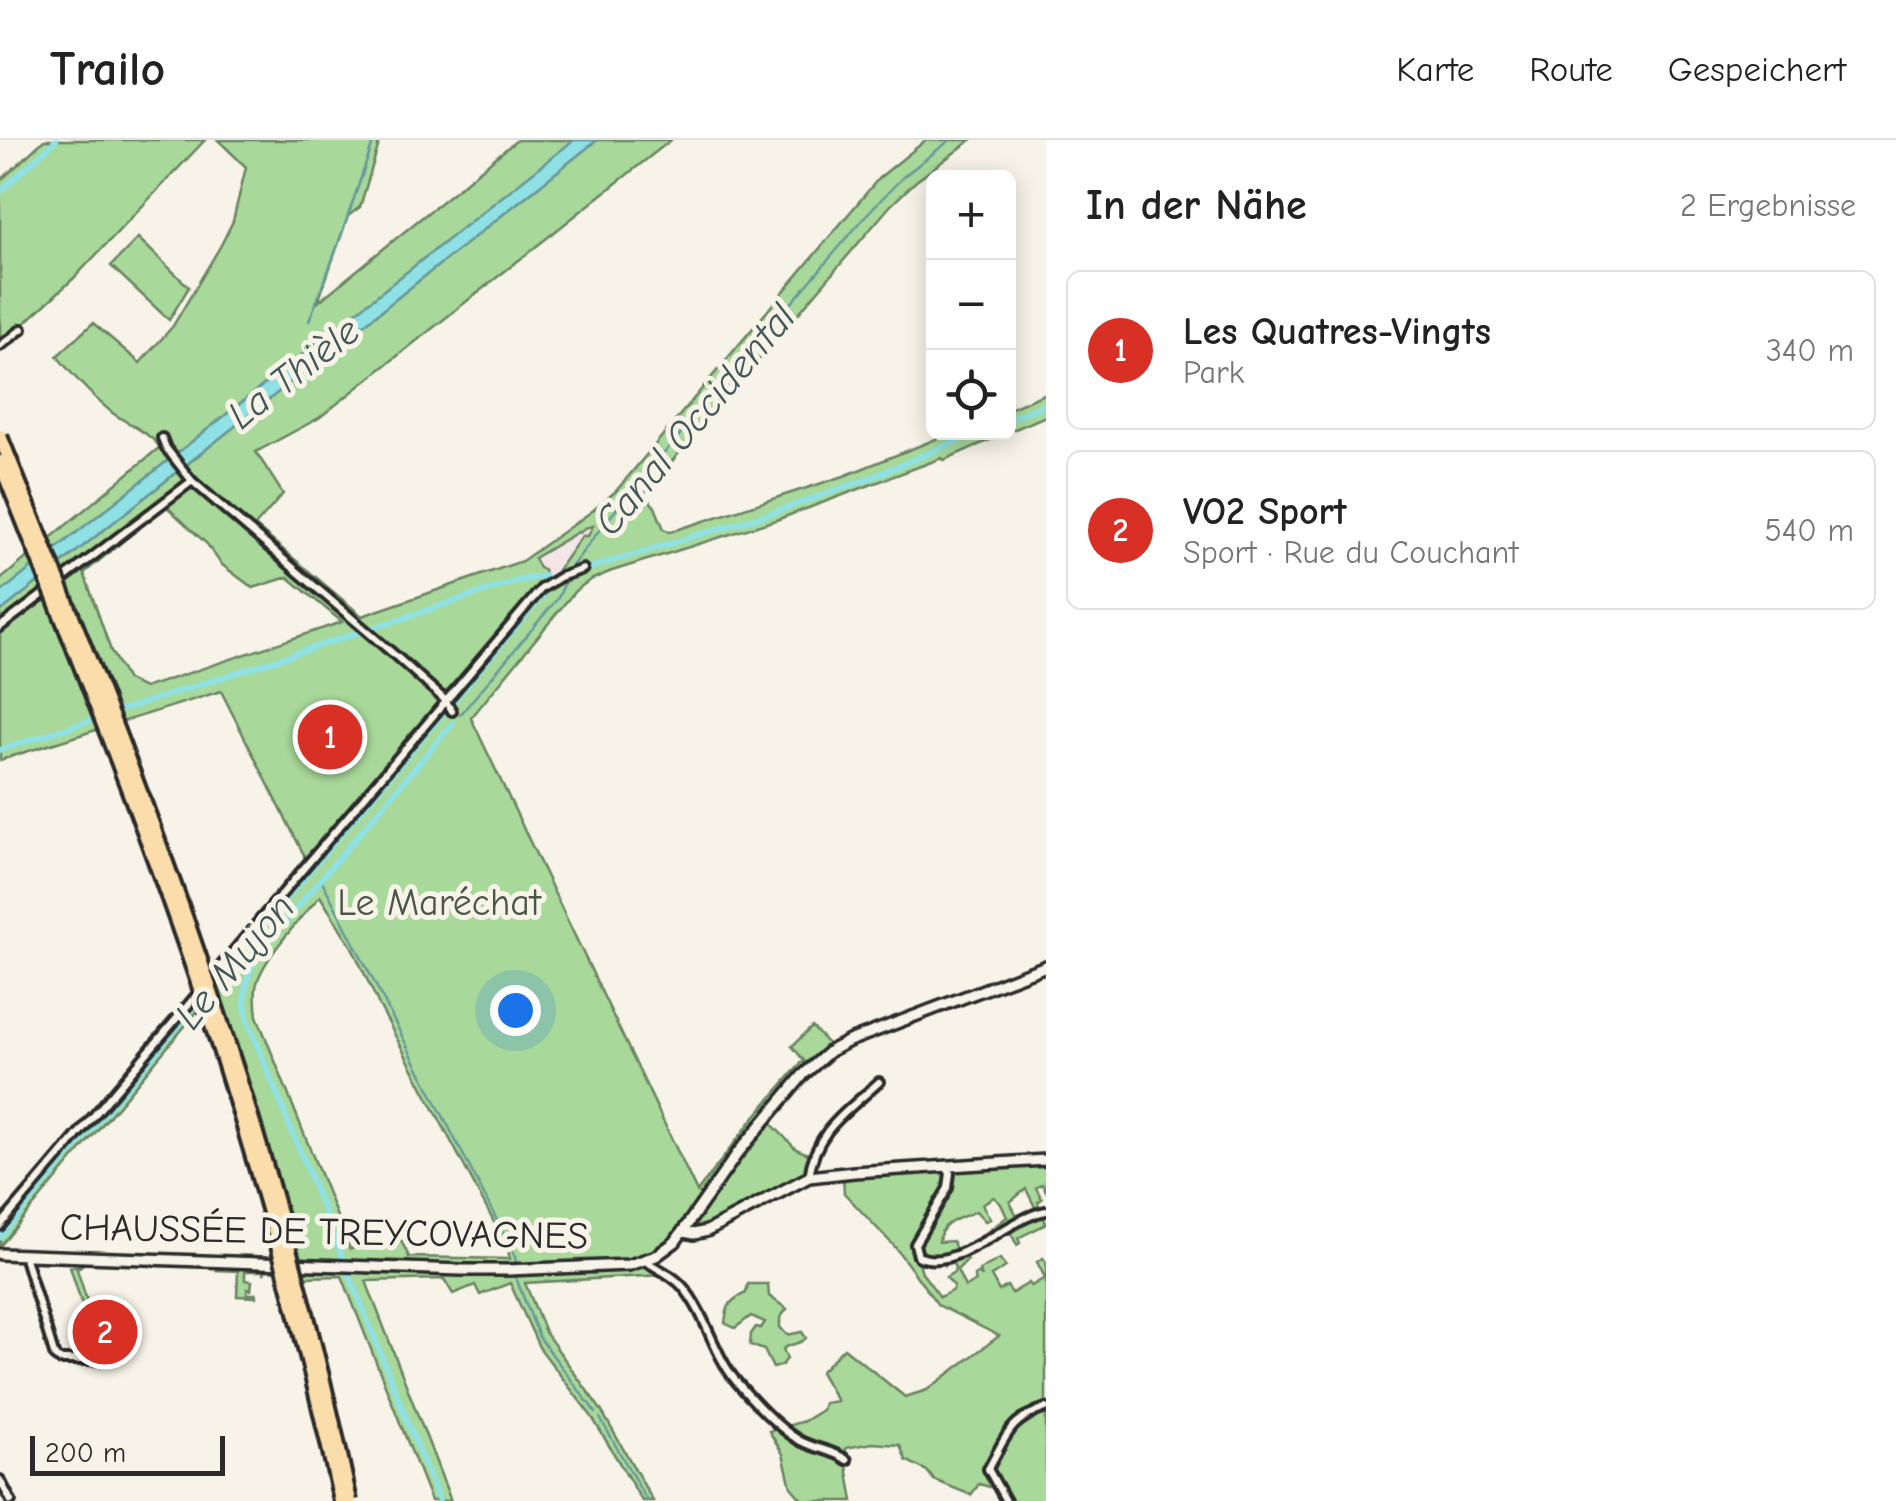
<!DOCTYPE html>
<html lang="de">
<head>
<meta charset="utf-8">
<style>
	:root { --surface:#fff; --page:#f6f6f6; --text:#222; --muted:#767676; --line:#e0e0e0; --accent:#d93025 }
	body { margin:0; font-family:"Comic Neue",sans-serif; background:var(--page); color:var(--text) }
	.controls { position:absolute; right:30px; top:30px; display:grid; overflow:hidden; border-radius:15px; box-shadow:0 5px 25px #0003 }
	.controls button { width:90px; height:90px; display:grid; place-items:center; padding:0; border:0; border-bottom:2px solid var(--line); background:var(--surface); color:var(--text); font:50px sans-serif }
	.scale { position:absolute; left:30px; bottom:25px; width:195px; box-sizing:border-box; padding-left:10px; border:5px solid #2b2b2b; border-top:0; font-size:28px; line-height:35px; white-space:nowrap; color:#2b2b2b; -webkit-text-stroke:8px #f7f3e8; paint-order:stroke }
	.you { position:absolute; left:515px; top:870px; width:35px; height:35px; margin:-25px; border:8px solid #fff; border-radius:50%; background:#1a73e8; box-shadow:0 0 0 15px #1a73e833 }
	.badge { display:grid; place-items:center; width:65px; height:65px; border-radius:50%; background:var(--accent); color:#fff; font-size:32px; font-weight:700 }
	.pin { position:absolute; translate:-50% -50%; border:5px solid #fff; box-shadow:0 2px 10px #0006 }
	.list { margin:0; padding:0; list-style:none }
	h2 { display:flex; justify-content:space-between; align-items:center; height:130px; margin:0; padding:0 40px; font-size:42px }
	h2 small { font-size:32px; font-weight:400; color:var(--muted) }
	.list li { display:grid; grid-template-columns:65px 1fr auto; gap:30px; align-items:center; box-sizing:border-box; height:160px; margin:0 20px 20px; padding:0 20px; border:2px solid var(--line); border-radius:15px }
	.list b { display:block; font-size:38px; white-space:nowrap }
	.list p { margin:0; font-size:32px; white-space:nowrap; color:var(--muted) }
	.list em { font-size:32px; font-style:normal; color:var(--muted) }
	.icon { flex:none; width:55px; height:55px; fill:none; stroke:currentColor; stroke-width:2; stroke-linecap:round; stroke-linejoin:round }
	.map { position:relative; flex:none; width:1046px; height:1361px; overflow:hidden }
	header { display:flex; align-items:center; gap:60px; box-sizing:border-box; height:140px; padding:0 50px; background:var(--surface); border-bottom:2px solid var(--line) }
	header strong { font-size:48px }
	nav { display:flex; gap:55px; margin-inline-start:auto; font-size:35px }
	main { display:flex }
	aside { flex:1; background:var(--surface) }
	.map>svg:first-child { display:block }
	.built { fill:#f4e5e9 }
	.green { fill:#a8d99a; stroke:#6a8262; stroke-width:2.5; fill-rule:evenodd }
	.water { fill:#8fe1e5; stroke:#67989b; stroke-width:2.5 }
	.lines { fill:none; stroke-linecap:round; stroke-linejoin:round }
	.stream { stroke:#67989b; stroke-width:2.5 }
	.canal { stroke:#8fe1e5; stroke-width:6 }
	.minor-casing { stroke:#2b2b2b; stroke-width:14 }
	.tertiary-casing { stroke:#2b2b2b; stroke-width:16 }
	.secondary-casing { stroke:#2b2b2b; stroke-width:16 }
	.minor { stroke:#f7f3e8; stroke-width:6 }
	.tertiary { stroke:#f7f3e8; stroke-width:9 }
	.secondary { stroke:#f7f3e8; stroke-width:9 }
	.motorway-bridge-casing { stroke:#2b2b2b; stroke-width:20; stroke-linecap:butt }
	.motorway-bridge { stroke:#fbddab; stroke-width:12 }
	.labels { text-anchor:middle; stroke-width:10; stroke-linejoin:round; paint-order:stroke }
	.park-label { font-size:38px; fill:#4a5647; stroke:#f7f3e8 }
	.street-label { font-size:38px; fill:#2b2b2b; stroke:#f7f3e8 }
	.water-label { font-size:40px; font-style:italic; fill:#44585a; stroke:#f7f3e8 }
</style>
</head>
<body>
<header>
<strong>Trailo</strong>
<nav><a>Karte</a><a>Route</a><a>Gespeichert</a></nav>
</header>
<main>
<div class="map">
<svg width="1046" height="1361" viewBox="0 0 1046 1361">
	<rect width="100%" height="100%" fill="#f7f3e8"/>
	<filter id="ink" filterUnits="userSpaceOnUse"><feTurbulence type="fractalNoise" baseFrequency=".01" numOctaves="2"/><feDisplacementMap in="SourceGraphic" scale="20" xChannelSelector="R" yChannelSelector="G"/><feConvolveMatrix kernelMatrix="1 2 1 2 8 2 1 2 1" color-interpolation-filters="sRGB"/></filter>
	<g filter="url(#ink)">
		<polygon class="built" points="593,386 593,390 560,437 546,445 544,430 539,428 533,418 585,387"/>
		<g class="green">
			<polygon points="44,0 205,0 74,138 0,206 0,41"/>
			<path d="M218,0H380L360,67L348,76L318,162L517,0H574L0,453V440L160,307C148,292 130,285 114,274C92,257 75,238 57,216L93,183L140,223L173,186L220,107L233,81L246,27Z"/>
			<path d="M597,0H671L319,278L256,312L283,354L255,386L362,476L522,421L591,372L616,351L879,38L926,0H971L915,42L891,65L644,354L655,367L664,389L670,392L844,336L951,293L1008,292L944,320L942,318L779,379L612,431L590,440L575,451L471,578L697,1052L752,980L801,923L805,922L792,906L812,887L827,903L830,911L766,978L796,1009L813,1016L809,1037L707,1091L684,1092L646,1121L659,1129L661,1135L525,1143L545,1192L601,1270L653,1361H642L592,1277L539,1207L510,1143L480,1155L475,1145L453,1154L444,1139L366,1141L451,1361H431L342,1136L304,1137L212,854L0,1106V1086L211,843L305,722L304,715L221,551L0,620V472ZM166,366L207,404L221,424L253,448L288,437L342,482L144,548L127,540L111,511L84,433ZM593,386L588,396H582L558,430L560,437L547,445L544,430L539,428L534,418L578,392L580,393L584,388ZM320,756L352,807L379,865L507,1107L510,1119L409,1117L401,1100L350,1109L257,876C256,865 254,853 257,843C264,817 302,777 320,756Z"/>
			<polygon points="138,98 189,147 169,180 111,126"/>
			<polygon points="1046,253 1046,276 1008,292 1009,269"/>
			<path d="M1046,1020V1051L1042,1044L1036,1048L1042,1059L1038,1062L1040,1069H1036L1026,1049L1010,1062L1019,1080L983,1103L979,1098L1007,1077L1001,1064L994,1057L982,1064L990,1079L985,1081L976,1071C960,1079 939,1082 939,1102L953,1101L957,1114L935,1119L918,1118L922,1133L940,1157L953,1150L954,1146L946,1137L954,1132L955,1128L952,1122L946,1125L948,1119L964,1116L967,1120L957,1130L965,1147L976,1141L974,1136L979,1133L982,1137L979,1130L1000,1119L1006,1127L991,1136L999,1151L1007,1146L1012,1153L1029,1143L1031,1146L1045,1138L1037,1122L1043,1118L1046,1122V1361H1007L1001,1350L979,1344L971,1355L934,1340L927,1331L906,1320L900,1305L872,1303L846,1308V1321L853,1361H803L791,1347L783,1314L769,1291L804,1281L822,1270L824,1263L837,1261L820,1232L844,1208L905,1257L927,1250L999,1196L938,1165L895,1107L844,1053L843,1033Z"/>
			<path d="M1043,1075L1046,1084L1018,1098L1020,1103L1017,1105L1010,1092C1019,1083 1030,1077 1043,1075Z"/>
			<polygon points="82,1125 77,1129 99,1199 103,1199 105,1204 111,1204 112,1219 99,1218 70,1127"/>
			<polygon points="219,1126 263,1129 265,1134 263,1131 245,1131 245,1140 252,1141 251,1150 247,1149 247,1154 256,1154 256,1157 237,1156 238,1131 217,1130"/>
			<path d="M748,1144H768L769,1156L787,1169L780,1178V1187L787,1195L802,1192L806,1198C800,1205 791,1203 783,1209L787,1219L781,1226L773,1228L764,1210L750,1205L751,1194L756,1187L761,1188L765,1182L751,1176L735,1188L725,1183C727,1165 730,1160 746,1153Z"/>
		</g>
		<polygon class="water" points="574,0 597,0 0,472 0,453"/>
		<g class="lines">
			<g class="stream">
				<polyline points="309,181 338,105 374,0"/>
				<polyline points="460,575 558,458 572,426 604,384 869,72 904,36 950,0"/>
				<polyline points="321,739 505,1096 515,1117 516,1123"/>
				<polyline points="516,1138 539,1197 596,1273"/>
				<polyline points="600,1278 647,1361"/>
			</g>
			<g class="canal">
				<polyline points="0,52 56,0"/>
				<polyline points="1008,280 1046,264"/>
				<polyline points="589,428 775,372 871,338 978,292"/>
				<polyline points="113,573 517,441 545,436"/>
				<polyline points="0,610 101,577"/>
				<polyline points="210,849 545,453"/>
				<polyline points="0,1097 202,858"/>
				<path d="M342,1116L247,879C242,853 247,832 261,810L453,583"/>
				<polyline points="350,1136 439,1361"/>
			</g>
			<g class="minor-casing">
				<g id="minor">
					<polyline points="0,206 22,189"/>
					<polyline points="162,298 166,308 192,341 397,517 445,560 452,571"/>
					<polyline points="0,487 192,341"/>
					<polyline points="208,841 541,449 560,437 583,429"/>
					<path d="M946,1027L950,1033L948,1048L915,1104L918,1116C955,1134 1009,1077 1046,1071"/>
					<path d="M809,1037C815,990 847,972 879,942"/>
					<polyline points="0,1086 200,851"/>
					<polyline points="24,1115 55,1217 60,1220 100,1220"/>
					<path d="M645,1121C658,1129 673,1135 683,1147C706,1174 713,1213 736,1241C753,1261 775,1285 797,1299C812,1309 832,1309 847,1320"/>
					<polyline points="0,1340 11,1361"/>
					<path d="M1006,1361L988,1329C1007,1296 1008,1280 1046,1268"/>
				</g>
			</g>
			<g class="tertiary-casing">
				<polyline id="tertiary" points="684,1092 694,1094 707,1091 809,1037 854,1032 1046,1020"/>
			</g>
			<g class="secondary-casing">
				<polyline id="secondary" points="0,1114 462,1130 507,1130 629,1125 656,1116 675,1102 737,1014 803,935 830,911 849,901 1046,826"/>
			</g>
			<use href="#minor" class="minor"/>
			<use href="#tertiary" class="tertiary"/>
			<use href="#secondary" class="secondary"/>
			<g class="motorway-bridge-casing">
				<g id="motorway-bridge">
					<path d="M0,296C65,458 131,620 188,785C254,973 309,1166 350,1361"/>
					<path d="M0,322C66,487 132,651 190,819C251,997 301,1178 341,1361"/>
				</g>
			</g>
			<use href="#motorway-bridge" class="motorway-bridge"/>
		</g>
	</g>
	<g class="labels">
		<g class="park-label">
			<text x="439" y="775">Le Maréchat</text>
		</g>
		<g class="street-label">
			<text transform="translate(324 1091) rotate(1)" y="13">CHAUSSÉE DE TREYCOVAGNES</text>
		</g>
		<g class="water-label">
			<text transform="translate(293 232) rotate(-38)" y="14">La Thièle</text>
			<text transform="translate(694 279) rotate(-50)" y="14">Canal Occidental</text>
			<text transform="translate(234 821) rotate(-50)" y="14">Le Mujon</text>
		</g>
	</g>
</svg>
<div class="controls">
<button>+</button>
<button>−</button>
<button><svg class="icon" aria-label="locate" viewBox="0 0 24 24"><circle cx="12" cy="12" r="6"/><path d="M12 2v4M12 18v4M2 12h4M18 12h4"/></svg></button>
</div>
<div class="scale">200 m</div>
<div class="you"></div>
<div class="pin badge" style="left:330px;top:597px">1</div>
<div class="pin badge" style="left:105px;top:1192px">2</div>
</div>
<aside>
<h2>In der Nähe<small>2 Ergebnisse</small></h2>
<ul class="list">
<li><span class="badge">1</span><div><b>Les Quatres-Vingts</b><p>Park</p></div><em>340 m</em></li>
<li><span class="badge">2</span><div><b>VO2 Sport</b><p>Sport · Rue du Couchant</p></div><em>540 m</em></li>
</ul>
</aside>
</main>
</body>
</html>
